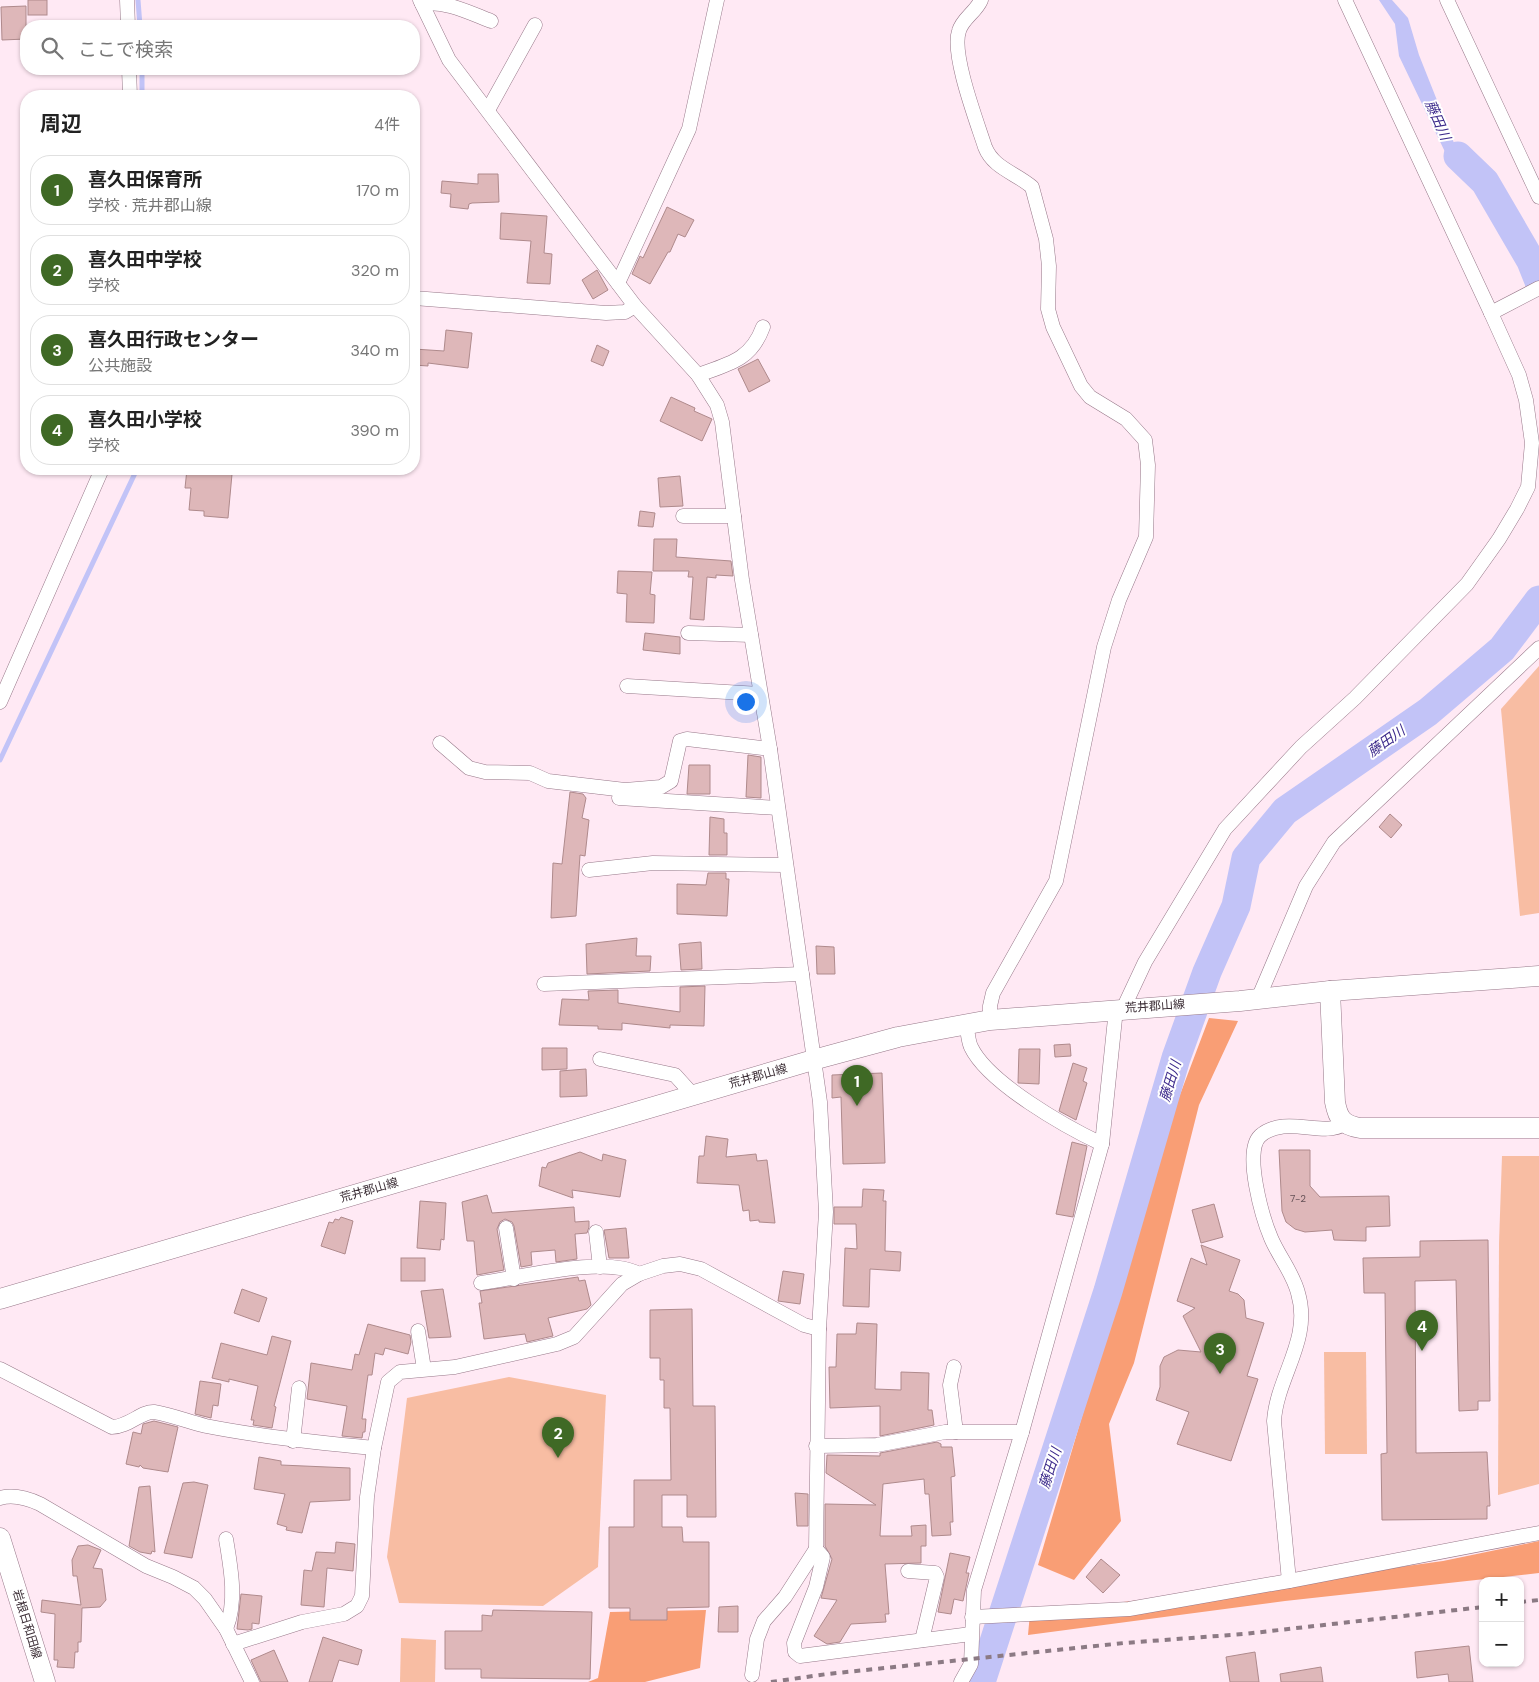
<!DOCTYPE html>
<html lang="ja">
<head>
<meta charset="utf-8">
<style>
	:root { --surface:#fff; --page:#f2f2f2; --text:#222; --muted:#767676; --line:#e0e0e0; --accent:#3f6925 }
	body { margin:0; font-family:"DM Sans","Noto Sans JP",sans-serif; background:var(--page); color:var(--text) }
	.controls { position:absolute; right:15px; bottom:15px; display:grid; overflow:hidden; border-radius:10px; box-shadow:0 1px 4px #0004 }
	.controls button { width:45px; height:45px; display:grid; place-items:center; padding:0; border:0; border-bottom:1px solid var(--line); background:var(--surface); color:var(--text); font:25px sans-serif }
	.you { position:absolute; left:745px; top:701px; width:18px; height:18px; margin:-12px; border:4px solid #fff; border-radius:50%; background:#1a73e8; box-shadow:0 0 0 8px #1a73e833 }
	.badge { display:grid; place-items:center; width:32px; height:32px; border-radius:50%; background:var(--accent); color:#fff; font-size:16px; font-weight:700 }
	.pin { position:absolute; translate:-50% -41px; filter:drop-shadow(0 1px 2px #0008) }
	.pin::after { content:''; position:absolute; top:26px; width:18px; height:15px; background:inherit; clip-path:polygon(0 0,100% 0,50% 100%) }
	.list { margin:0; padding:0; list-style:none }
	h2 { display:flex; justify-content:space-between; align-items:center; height:65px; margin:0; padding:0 20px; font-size:21px }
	h2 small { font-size:16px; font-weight:400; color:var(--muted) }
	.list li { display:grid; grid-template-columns:32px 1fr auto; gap:15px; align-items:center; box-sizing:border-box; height:70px; margin:0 10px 10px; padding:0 10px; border:1px solid var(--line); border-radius:20px }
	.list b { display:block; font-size:19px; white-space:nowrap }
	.list p { margin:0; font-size:16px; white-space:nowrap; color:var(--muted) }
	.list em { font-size:16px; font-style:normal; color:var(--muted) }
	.icon { flex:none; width:28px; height:28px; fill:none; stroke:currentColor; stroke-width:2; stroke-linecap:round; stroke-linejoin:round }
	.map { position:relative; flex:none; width:1539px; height:1682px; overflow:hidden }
	.search { position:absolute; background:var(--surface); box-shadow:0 1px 4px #0004; left:20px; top:20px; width:400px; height:55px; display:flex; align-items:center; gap:12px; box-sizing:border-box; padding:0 18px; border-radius:20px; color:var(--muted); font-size:19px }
	.panel { position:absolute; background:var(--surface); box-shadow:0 1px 4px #0004; left:20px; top:90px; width:400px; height:385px; border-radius:20px }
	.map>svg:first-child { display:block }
	.green { fill:#f8bda3 }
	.forest { fill:#f99e75 }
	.water { fill:#c2c3f7 }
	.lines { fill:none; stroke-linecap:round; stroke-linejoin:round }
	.stream { stroke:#c2c3f7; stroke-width:5 }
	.river { stroke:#c2c3f7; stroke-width:29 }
	.building { fill:#deb7b9; stroke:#af8a8c }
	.street-casing { stroke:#977889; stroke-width:15 }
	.secondary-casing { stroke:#977889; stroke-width:21 }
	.street { stroke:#fff; stroke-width:14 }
	.secondary { stroke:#fff; stroke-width:20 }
	.rail { stroke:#8c7a84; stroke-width:4; stroke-dasharray:6 6; stroke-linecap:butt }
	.labels { text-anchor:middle; stroke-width:4; stroke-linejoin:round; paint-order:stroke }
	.number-label { font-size:10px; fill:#645056 }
	.street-label { font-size:12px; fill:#3b2d35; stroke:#fff }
	.water-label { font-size:14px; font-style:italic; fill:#3c2a8b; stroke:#fff }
</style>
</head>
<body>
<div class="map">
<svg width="1539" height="1682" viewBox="0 0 1539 1682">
	<rect width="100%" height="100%" fill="#ffe9f4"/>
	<g class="green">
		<polygon points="1539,666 1539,913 1520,916 1501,709"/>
		<polygon points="1502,1156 1539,1156 1539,1484 1498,1495 1499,1243"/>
		<polygon points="1324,1352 1366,1352 1367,1454 1325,1454"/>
		<polygon points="509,1377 606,1395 598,1567 543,1606 399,1603 387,1557 407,1398"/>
		<polygon points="401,1638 436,1640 435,1682 400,1682"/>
	</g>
	<g class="forest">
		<polygon points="1209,1018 1238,1021 1199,1105 1134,1363 1109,1424 1121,1521 1074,1580 1038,1565 1167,1129"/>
		<polygon points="1539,1541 1539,1573 1285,1601 1028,1635 1030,1613 1284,1583 1443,1561"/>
		<polygon points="706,1610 700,1668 645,1682 588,1682 598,1678 610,1612"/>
	</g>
	<polygon class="water" points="1379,0 1392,0 1408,18 1419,55 1454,143 1484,167 1488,183 1466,173 1446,154 1399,56 1395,24"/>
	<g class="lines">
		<g class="stream">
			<polyline points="138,0 140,26"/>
			<polyline points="142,69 142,96"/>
			<polyline points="0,760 137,469"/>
		</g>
		<g class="river">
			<polyline points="1458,156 1485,182 1531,261 1539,281"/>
			<polyline points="981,1682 1108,1291 1176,1058 1207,972 1236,906 1246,858 1285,811 1428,712 1502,649 1539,600"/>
		</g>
	</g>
	<g class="building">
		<rect x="28" y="0" width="19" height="15"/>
		<polygon points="26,6 26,39 2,40 1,7"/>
		<polygon points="478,174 498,174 499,202 472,203 469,204 468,209 450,207 451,194 441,193 442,181 478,184"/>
		<polygon points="667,207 694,220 685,237 678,234 670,252 668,252 650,284 632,274 640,256 643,258"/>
		<polygon points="501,213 547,216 544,253 552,254 550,284 527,283 531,241 500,239"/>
		<polygon points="597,270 608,290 593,299 582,280"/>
		<polygon points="446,330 472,333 468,368 428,363 428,366 414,365 414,349 444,351"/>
		<polygon points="597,345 609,351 603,366 591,361"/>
		<polygon points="758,359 770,381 749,392 738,369"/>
		<polygon points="671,397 695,408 694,411 712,419 702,441 660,421"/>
		<polygon points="187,469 232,474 228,518 204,516 204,511 189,510 191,488 185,488"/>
		<polygon points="680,476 683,506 660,507 658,478"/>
		<polygon points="640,511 655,513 653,527 638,526"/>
		<polygon points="654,539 677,539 676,557 731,561 733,576 716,575 716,578 707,577 704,620 690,619 693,577 688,577 689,571 653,571"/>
		<polygon points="618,571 652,572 650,594 655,595 654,623 626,622 627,594 617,593"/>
		<polygon points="645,633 680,637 680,654 643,650"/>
		<polygon points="748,755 761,757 761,798 746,797"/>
		<polygon points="689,765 710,765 710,794 687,794"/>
		<polygon points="570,792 583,794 586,798 582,818 589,820 585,856 580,855 576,916 551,918 553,863 562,864"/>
		<polygon points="1390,814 1402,825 1391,838 1379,827"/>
		<polygon points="710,817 724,819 724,833 727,833 727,855 709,855"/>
		<polygon points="708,873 726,873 726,879 729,879 727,916 677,914 677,884 706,885"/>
		<polygon points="637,938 636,956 651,956 650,971 587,974 586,944"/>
		<polygon points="701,942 702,969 681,970 679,944"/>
		<polygon points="816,946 834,947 835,974 817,974"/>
		<polygon points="705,986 704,1026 670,1025 670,1028 622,1023 622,1030 598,1029 598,1026 559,1025 562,999 589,1000 588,991 618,990 618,1003 680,1012 680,987"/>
		<polygon points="1070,1044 1071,1056 1055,1057 1054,1045"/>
		<polygon points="542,1048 567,1048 567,1069 542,1070"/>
		<polygon points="1019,1049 1040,1049 1039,1084 1018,1083"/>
		<polygon points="1073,1063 1087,1068 1083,1081 1087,1083 1076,1120 1059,1111"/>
		<polygon points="586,1069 587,1096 560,1097 560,1071"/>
		<polygon points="882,1073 885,1163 843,1164 841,1097 832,1098 832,1075"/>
		<polygon points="706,1136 728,1139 726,1157 756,1154 757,1161 767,1160 775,1223 759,1222 759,1220 750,1221 749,1210 743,1211 739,1185 697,1183 699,1156 704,1156"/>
		<polygon points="1072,1142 1087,1146 1073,1217 1056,1214"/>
		<polygon points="1279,1150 1310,1150 1310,1186 1320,1197 1389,1196 1390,1226 1366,1227 1366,1241 1334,1240 1332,1230 1305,1232 1295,1229 1286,1222 1282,1211"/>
		<polygon points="580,1152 602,1161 603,1154 626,1160 620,1197 572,1190 573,1198 539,1186 542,1167 546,1168 548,1163"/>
		<polygon points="863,1189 884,1190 883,1201 886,1201 885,1251 901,1252 900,1271 870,1269 869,1307 843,1306 845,1248 857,1249 856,1224 834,1224 834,1207 862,1207"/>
		<polygon points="487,1195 492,1213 574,1207 575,1222 589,1221 589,1227 587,1233 575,1234 577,1259 556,1262 555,1250 531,1252 532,1265 521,1267 514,1226 512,1222 505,1219 500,1222 497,1229 504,1270 477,1275 474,1241 467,1241 462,1202"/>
		<polygon points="420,1201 446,1203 444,1240 441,1239 440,1250 417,1248"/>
		<polygon points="1214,1204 1223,1237 1201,1243 1192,1210"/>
		<polygon points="341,1217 353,1221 345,1254 321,1246 329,1222 333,1223 335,1219 339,1220"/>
		<polygon points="626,1228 629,1258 609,1258 604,1230"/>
		<polygon points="1488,1240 1490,1401 1478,1401 1478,1410 1459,1411 1456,1280 1415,1281 1416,1453 1487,1452 1490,1506 1487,1506 1487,1519 1382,1520 1381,1454 1387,1453 1385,1293 1364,1293 1363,1258 1420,1257 1420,1241"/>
		<polygon points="1201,1245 1240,1260 1229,1291 1238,1294 1244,1300 1246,1318 1264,1323 1247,1376 1258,1379 1231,1461 1177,1444 1189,1412 1156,1400 1160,1387 1160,1366 1164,1357 1178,1350 1201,1352 1183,1316 1195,1308 1177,1301 1191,1258 1207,1265"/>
		<rect x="401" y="1258" width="24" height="23"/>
		<polygon points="783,1271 804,1274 800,1304 778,1301"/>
		<polygon points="578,1277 579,1281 585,1280 591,1305 587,1309 548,1318 553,1336 527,1342 525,1334 484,1339 479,1303 482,1303 480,1291"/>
		<polygon points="242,1289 267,1298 259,1322 234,1313"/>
		<polygon points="443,1289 451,1337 429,1338 421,1291"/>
		<polygon points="692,1309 693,1406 715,1406 716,1517 687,1517 687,1495 662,1495 662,1527 682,1527 683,1542 709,1542 709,1607 667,1608 667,1620 630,1620 630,1608 609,1608 609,1527 634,1527 634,1480 671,1480 670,1408 664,1408 664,1380 660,1380 660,1358 650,1358 650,1310"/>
		<polygon points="857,1323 877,1324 875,1389 901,1390 901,1372 929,1373 928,1410 932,1410 934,1425 880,1436 880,1406 830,1408 829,1367 836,1367 837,1334 856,1334"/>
		<polygon points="368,1324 410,1335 411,1342 408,1354 385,1348 383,1355 375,1353 372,1375 368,1375 362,1419 366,1419 365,1432 363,1432 362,1438 342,1436 347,1406 307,1399 311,1363 352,1370 355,1354 359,1355"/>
		<polygon points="272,1336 291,1341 274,1406 276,1407 272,1428 253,1425 254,1420 251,1420 258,1386 229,1379 229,1382 212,1378 221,1343 267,1355"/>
		<polygon points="200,1381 221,1384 218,1406 213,1405 211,1418 195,1414"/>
		<polygon points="154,1421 178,1427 168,1472 143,1468 140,1465 139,1467 126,1464 133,1432 141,1434 143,1424"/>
		<polygon points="937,1442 941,1444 941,1447 952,1447 955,1476 951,1477 953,1522 950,1522 951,1535 932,1536 929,1494 925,1494 924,1479 883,1484 880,1536 912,1536 911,1526 926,1525 926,1546 921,1546 921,1563 885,1564 889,1614 885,1614 886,1622 851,1624 840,1642 827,1644 814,1636 837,1600 821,1598 832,1559 825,1546 825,1504 876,1505 826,1473 827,1455 880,1456 880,1453"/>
		<polygon points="259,1457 281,1461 281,1465 350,1468 350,1500 310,1502 302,1533 286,1530 287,1527 277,1524 285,1494 254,1489"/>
		<polygon points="194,1482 208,1485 192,1558 164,1553 183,1483"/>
		<polygon points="150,1486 155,1552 152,1551 151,1554 140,1552 129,1546 139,1487"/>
		<polygon points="795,1493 808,1494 808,1526 797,1526"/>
		<polygon points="336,1542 355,1544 353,1571 327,1568 324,1607 301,1605 304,1570 312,1571 316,1552 335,1553"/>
		<polygon points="88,1545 101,1550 93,1568 102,1569 106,1600 100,1607 82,1608 81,1642 78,1642 78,1652 75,1652 74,1668 57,1667 58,1660 54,1660 55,1614 41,1612 42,1600 81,1605 77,1576 73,1576 72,1560 78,1546"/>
		<polygon points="950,1553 970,1557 966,1573 969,1573 963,1601 954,1599 951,1614 938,1612"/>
		<polygon points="1101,1559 1120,1575 1103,1593 1086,1577"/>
		<polygon points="241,1594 262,1596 259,1624 252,1623 252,1629 248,1630 237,1629"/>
		<polygon points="738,1606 738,1632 718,1632 719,1607"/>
		<polygon points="493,1610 592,1612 590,1679 481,1678 481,1669 445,1669 445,1631 482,1631 482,1615 492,1616"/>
		<polygon points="323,1637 362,1650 358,1665 339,1660 332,1682 309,1682"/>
		<polygon points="1469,1646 1473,1682 1449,1682 1448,1674 1417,1678 1415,1652"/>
		<polygon points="274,1650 288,1682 261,1682 251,1660"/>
		<polygon points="1255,1652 1259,1682 1230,1682 1226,1657"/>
		<polygon points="1321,1667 1323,1682 1281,1682 1280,1674"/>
	</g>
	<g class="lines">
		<g class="street-casing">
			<g id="street">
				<polyline points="127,0 128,26"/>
				<polyline points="420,0 449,60 635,306 698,375 717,405 722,422 742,580 770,749 820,1102 826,1212 819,1329 816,1549 785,1597 764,1621 757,1639 752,1675"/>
				<path d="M981,0C976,12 962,19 959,31C951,54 977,122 985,147C993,168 1016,173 1032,187L1046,239L1049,266L1048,309L1053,327L1081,386L1090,397L1126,419L1145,440L1148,465L1146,537L1119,600L1104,647L1056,881L993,993L990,1006V1020"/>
				<polyline points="1345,0 1491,313"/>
				<polyline points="1447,0 1539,197"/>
				<path d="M422,4C445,0 470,13 491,21"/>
				<polyline points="129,69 130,96"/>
				<polyline points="488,110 535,25"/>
				<polyline points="618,283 689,129 717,0"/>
				<polyline points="414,298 606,313 625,312 635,306"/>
				<path d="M698,375C729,364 751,360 763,327"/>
				<polyline points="683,516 734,516"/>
				<polyline points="688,633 751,635"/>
				<polyline points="627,686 760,694"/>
				<polyline points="0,702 102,469"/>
				<polyline points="440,743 469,768 485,772 530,773 548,781 625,790 661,787 671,781 680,741 687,739 770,749"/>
				<polyline points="619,798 778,808"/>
				<polyline points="589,870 653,863 786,865"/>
				<polyline points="544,984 802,974"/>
				<polyline points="1258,999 1306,886 1334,842 1539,648"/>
				<polyline points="1123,1009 1145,962 1225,829 1301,747 1355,698 1467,584 1499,539 1517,509 1528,487 1532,443 1526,400 1519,375 1491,313 1539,288"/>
				<path d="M966,1025C968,1031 968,1041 971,1047C988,1083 1066,1127 1102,1144"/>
				<polyline points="600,1059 675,1075 693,1095"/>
				<polyline points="506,1228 514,1279"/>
				<polyline points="596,1232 600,1267"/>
				<path d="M481,1283C520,1278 605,1255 639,1274"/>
				<polyline points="418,1331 424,1369"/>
				<polyline points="954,1367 950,1385 956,1432"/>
				<path d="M0,1369L112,1427C128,1427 142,1411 154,1412C172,1415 189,1422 206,1426C262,1437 318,1443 374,1448"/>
				<polyline points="293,1441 299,1388"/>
				<polyline points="816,1446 877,1445 945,1432 1022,1432"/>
				<path d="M0,1498C14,1494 27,1498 40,1504L146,1566L173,1577L194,1588L205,1599L226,1629L252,1682"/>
				<polyline points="816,1549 823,1557 816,1587 794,1643 795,1652 800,1656 971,1634"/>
				<polyline points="908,1571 935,1573 937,1577 922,1640"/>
				<path d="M1289,1581L1274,1421C1277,1376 1312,1340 1298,1293C1293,1273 1279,1257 1271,1238C1263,1219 1243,1152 1260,1136C1285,1114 1323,1138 1344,1124"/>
				<polyline points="972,1617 1129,1609 1289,1581 1539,1533"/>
				<path d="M226,1629C237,1601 231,1569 226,1539"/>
				<polyline points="233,1644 302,1622 344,1614 357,1606 362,1596 367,1497 374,1448 388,1382 400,1372 455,1367 557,1344 574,1337 622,1284 639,1274 663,1266 680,1264 701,1269 804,1325 819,1329"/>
				<polyline points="961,1682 971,1664 974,1590 1022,1432 1102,1144 1116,1009"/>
			</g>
		</g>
		<g class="secondary-casing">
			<g id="secondary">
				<path d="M1330,991L1335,1102C1338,1118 1342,1125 1360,1128H1539"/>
				<polyline points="0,1299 813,1060 898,1037 990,1020 1240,1001 1330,991 1539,976"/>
				<polyline points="0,1538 45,1682"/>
			</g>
		</g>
		<use href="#street" class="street"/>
		<use href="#secondary" class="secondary"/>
		<g class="rail">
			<polyline points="1520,1602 1539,1600"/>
			<polyline points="771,1682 827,1674 1124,1643 1244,1634 1483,1607"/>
		</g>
	</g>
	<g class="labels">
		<g class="number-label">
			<text x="1298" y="1202">7-2</text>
		</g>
		<g class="street-label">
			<text transform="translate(1155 1006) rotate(-4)" y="4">荒井郡山線</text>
			<text transform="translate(758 1076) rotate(-16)" y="4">荒井郡山線</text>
			<text transform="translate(369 1190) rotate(-16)" y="4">荒井郡山線</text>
			<text transform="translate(27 1624) rotate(73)" y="4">岩根日和田線</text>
		</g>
		<g class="water-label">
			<text transform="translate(1438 120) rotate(66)" y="5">藤田川</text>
			<text transform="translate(1386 741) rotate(-35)" y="5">藤田川</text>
			<text transform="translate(1170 1081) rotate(-73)" y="5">藤田川</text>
			<text transform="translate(1050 1468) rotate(-72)" y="5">藤田川</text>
		</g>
	</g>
</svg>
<div class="controls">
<button>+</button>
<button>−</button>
</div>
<div class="you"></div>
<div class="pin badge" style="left:857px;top:1106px">1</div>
<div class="pin badge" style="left:558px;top:1458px">2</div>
<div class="pin badge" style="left:1220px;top:1374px">3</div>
<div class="pin badge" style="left:1422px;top:1351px">4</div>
<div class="search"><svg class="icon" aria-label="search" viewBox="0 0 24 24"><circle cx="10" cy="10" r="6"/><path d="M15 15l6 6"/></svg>ここで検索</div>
<section class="panel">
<h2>周辺<small>4件</small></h2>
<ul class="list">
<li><span class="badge">1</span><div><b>喜久田保育所</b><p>学校 · 荒井郡山線</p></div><em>170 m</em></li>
<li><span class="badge">2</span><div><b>喜久田中学校</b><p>学校</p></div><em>320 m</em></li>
<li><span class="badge">3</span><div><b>喜久田行政センター</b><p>公共施設</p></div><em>340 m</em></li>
<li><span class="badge">4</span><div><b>喜久田小学校</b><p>学校</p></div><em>390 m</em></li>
</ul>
</section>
</div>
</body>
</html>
